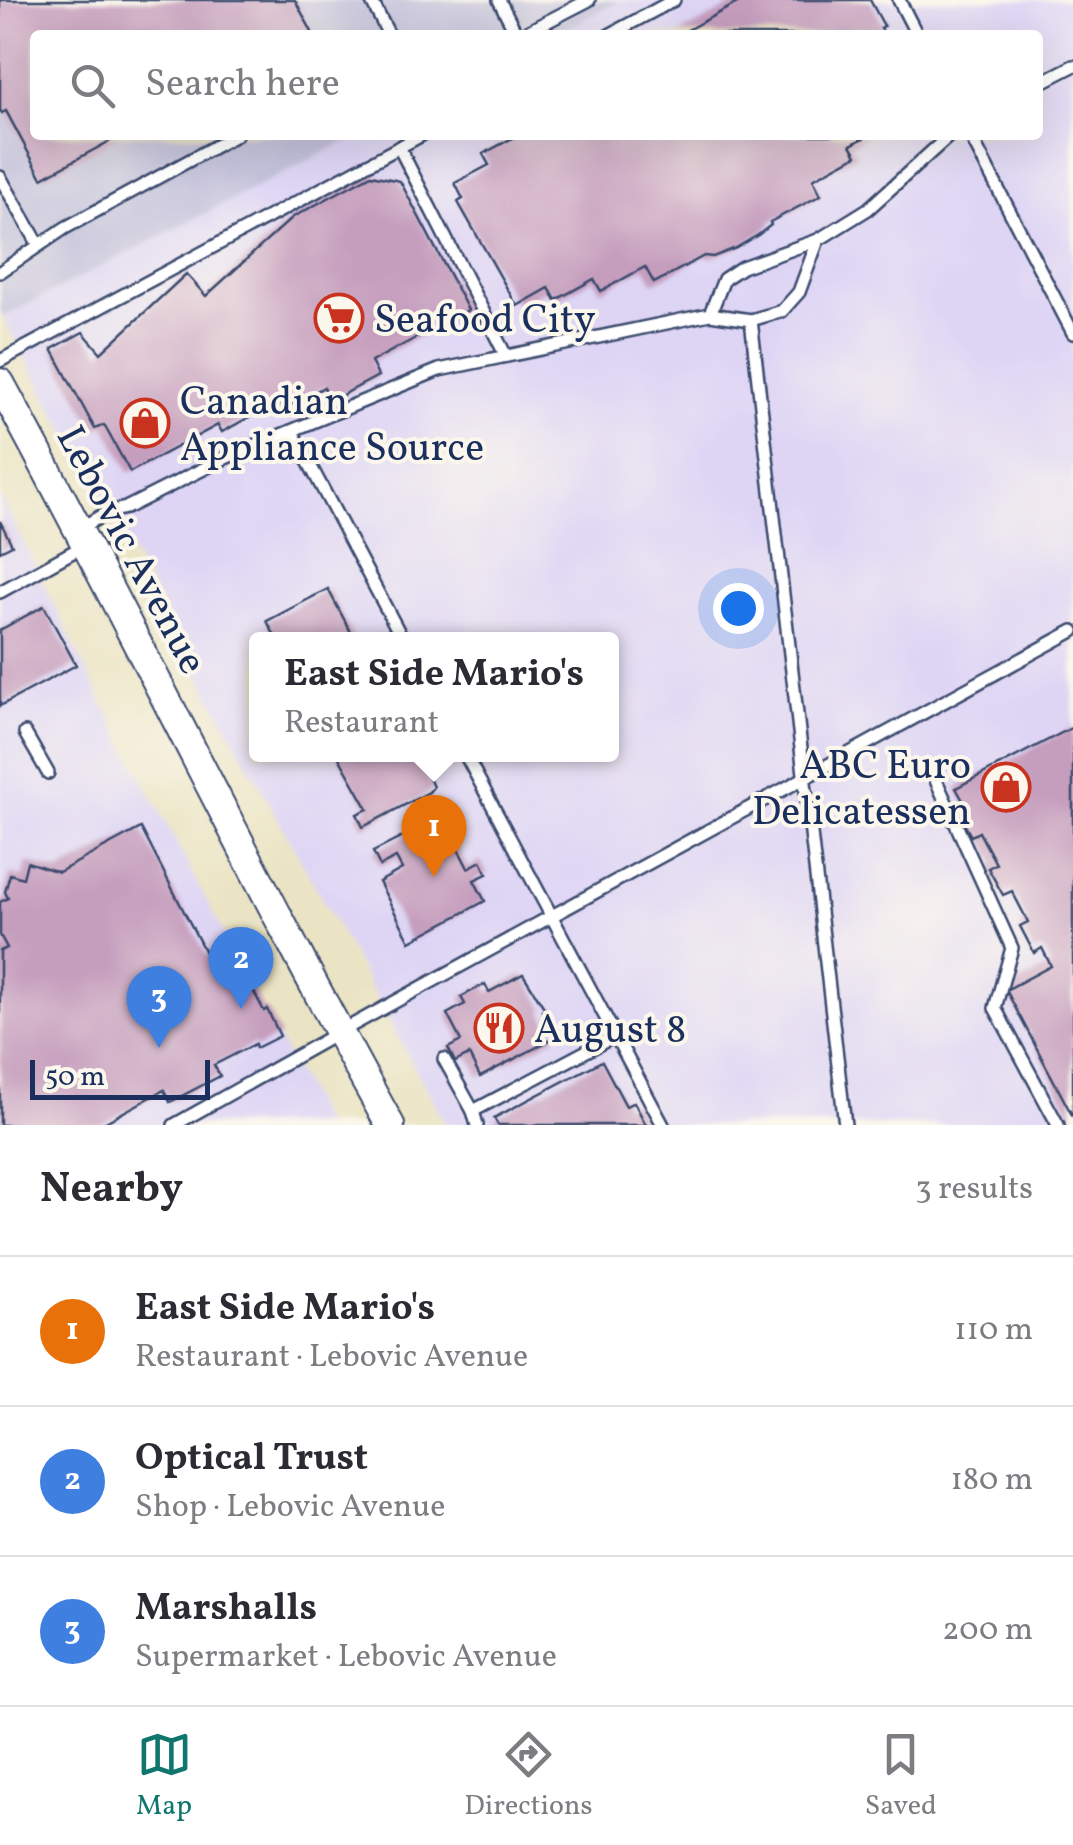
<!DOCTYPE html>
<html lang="en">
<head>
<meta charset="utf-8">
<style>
	:root { --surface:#fff; --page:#f7f7f7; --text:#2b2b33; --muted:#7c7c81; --line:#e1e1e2; --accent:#0f766e }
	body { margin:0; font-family:Vollkorn,serif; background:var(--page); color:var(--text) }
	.scale { position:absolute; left:30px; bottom:25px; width:180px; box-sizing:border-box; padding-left:10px; border:5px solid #1b2f5e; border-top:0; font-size:28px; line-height:35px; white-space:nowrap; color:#1b2f5e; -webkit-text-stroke:8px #fbf7ec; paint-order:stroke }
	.you { position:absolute; left:738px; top:608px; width:35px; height:35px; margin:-25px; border:8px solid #fff; border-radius:50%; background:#1a73e8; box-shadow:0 0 0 15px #1a73e833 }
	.badge { display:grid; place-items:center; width:65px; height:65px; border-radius:50%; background:var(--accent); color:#fff; font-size:32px; font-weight:700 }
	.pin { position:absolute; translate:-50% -82px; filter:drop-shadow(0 2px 5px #0008) }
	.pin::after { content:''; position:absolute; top:52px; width:35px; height:30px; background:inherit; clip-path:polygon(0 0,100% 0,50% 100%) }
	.popup { position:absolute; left:249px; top:632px; width:370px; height:130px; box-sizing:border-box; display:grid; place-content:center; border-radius:10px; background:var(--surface); filter:drop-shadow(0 2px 8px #0005); font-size:32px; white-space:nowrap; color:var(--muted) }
	.popup b { font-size:38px; color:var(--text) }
	.popup::after { content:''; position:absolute; left:50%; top:100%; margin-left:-20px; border:20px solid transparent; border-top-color:var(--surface) }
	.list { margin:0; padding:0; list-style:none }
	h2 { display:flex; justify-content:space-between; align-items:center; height:130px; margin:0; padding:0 40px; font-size:42px }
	h2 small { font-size:32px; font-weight:400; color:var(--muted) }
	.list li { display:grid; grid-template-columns:65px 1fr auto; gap:30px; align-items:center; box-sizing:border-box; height:150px; padding:0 40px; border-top:2px solid var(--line) }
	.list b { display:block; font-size:38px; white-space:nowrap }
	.list p { margin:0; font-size:32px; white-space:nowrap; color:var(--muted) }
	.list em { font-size:32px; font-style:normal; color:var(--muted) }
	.icon { flex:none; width:55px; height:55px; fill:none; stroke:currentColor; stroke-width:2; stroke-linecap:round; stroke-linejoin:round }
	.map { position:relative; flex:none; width:1073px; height:1125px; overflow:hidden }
	.search { position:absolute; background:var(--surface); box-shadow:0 10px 40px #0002; left:30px; right:30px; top:30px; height:110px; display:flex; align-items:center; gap:25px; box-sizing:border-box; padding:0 35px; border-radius:10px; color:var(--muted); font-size:38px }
	.sheet { height:580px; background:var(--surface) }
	nav { display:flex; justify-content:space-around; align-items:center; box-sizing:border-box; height:140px; border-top:2px solid var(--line); background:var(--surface); font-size:28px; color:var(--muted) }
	nav a { display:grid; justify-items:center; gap:5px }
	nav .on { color:var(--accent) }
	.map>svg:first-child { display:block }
	.built { fill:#ded5f5; fill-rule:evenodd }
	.industrial { fill:#c3c1db }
	.building { fill:#c59dbd }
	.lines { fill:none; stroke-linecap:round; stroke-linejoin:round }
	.service-casing { stroke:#3a4a6d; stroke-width:16 }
	.tertiary-casing { stroke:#3a4a6d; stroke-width:32 }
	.service { stroke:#fff; stroke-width:11 }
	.tertiary { stroke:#fff; stroke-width:28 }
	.labels { text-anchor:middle; stroke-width:8; stroke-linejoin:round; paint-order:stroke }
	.poi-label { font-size:40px; fill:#1b2f5e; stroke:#fbf7ec; text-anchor:start }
	.street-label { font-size:40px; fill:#1b2f5e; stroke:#fbf7ec }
</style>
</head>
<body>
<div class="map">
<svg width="1073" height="1125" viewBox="0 0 1073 1125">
	<rect width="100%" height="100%" fill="#fbf7ec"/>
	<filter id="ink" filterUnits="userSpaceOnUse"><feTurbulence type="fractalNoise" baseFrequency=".01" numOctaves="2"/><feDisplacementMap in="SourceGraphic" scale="20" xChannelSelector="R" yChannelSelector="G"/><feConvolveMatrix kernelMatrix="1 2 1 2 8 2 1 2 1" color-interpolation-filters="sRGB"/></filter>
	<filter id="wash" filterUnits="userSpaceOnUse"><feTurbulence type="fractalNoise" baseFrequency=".0048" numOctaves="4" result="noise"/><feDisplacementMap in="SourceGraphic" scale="40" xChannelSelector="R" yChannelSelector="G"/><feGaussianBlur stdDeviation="2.25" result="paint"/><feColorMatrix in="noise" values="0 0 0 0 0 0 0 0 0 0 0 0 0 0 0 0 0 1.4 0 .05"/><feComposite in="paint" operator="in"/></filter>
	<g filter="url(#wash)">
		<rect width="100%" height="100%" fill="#ebe4c4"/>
		<g class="built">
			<path d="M621,0H1073V1125H446L3,317L358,135H1038V35H553ZM256,640H612V754H256Z"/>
			<polygon points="0,495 91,680 324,1125 0,1125"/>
		</g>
		<polygon class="industrial" points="0,0 621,0 553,35 35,35 35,135 358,135 3,317 0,311"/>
		<g id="blocks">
			<g class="building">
				<polygon points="0,0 295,0 312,32 307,35 35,35 35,135 121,135 42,178 6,111 2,113 0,110"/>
				<polygon points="743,0 764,0 765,3 771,0 870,0 884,26 881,28 885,35 678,35"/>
				<polygon points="518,135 869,135 851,145 857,155 813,179 821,195 770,222 771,225 758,235 736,248 713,257 704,256 654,283 645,267 601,291 594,279 556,300 549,288 517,306 458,202 463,199 455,183 489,165 483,154"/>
				<polygon points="371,175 400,181 468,310 371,362 378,376 331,401 324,387 283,409 279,401 222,432 218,425 130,472 104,425 95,429 52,349 83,332 101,353 186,274 206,296 293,217"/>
				<polygon points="0,521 12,545 0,551"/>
				<polygon points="328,589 355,640 277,640 267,621"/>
				<polygon points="44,606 76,665 0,706 0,630"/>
				<polygon points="1073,727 1073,1117 1006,990 1051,966 1042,948 1034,953 1020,926 1028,922 1012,891 1003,895 988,868 996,864 979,832 971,836 957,811 966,806 956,788"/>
				<polygon points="337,754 430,754 427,773 433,787 429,792 363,827 357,814 368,809"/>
				<polygon points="443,809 448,818 443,820 468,868 481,861 487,874 474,880 485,901 410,941 379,882 402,869 396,858 380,866 373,852 428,824 425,818"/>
				<polygon points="141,828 207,956 229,945 264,1011 267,1009 280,1036 256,1048 255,1044 214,1065 220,1076 170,1102 164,1090 100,1125 0,1125 0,951 7,948 0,935 0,902 8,898 5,892 10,874 23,878 27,862 59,872"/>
				<polygon points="523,974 545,1009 542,1011 556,1037 480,1077 469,1055 455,1062 448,1048 461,1041 447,1014 465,1004 461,997 485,984 489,992"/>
				<polygon points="602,1061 626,1106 634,1102 646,1125 498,1125 494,1118"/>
			</g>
		</g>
	</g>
	<g filter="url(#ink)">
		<use href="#blocks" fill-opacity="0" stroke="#3a4a6d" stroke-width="2.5"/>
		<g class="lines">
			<g class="service-casing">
				<g id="service">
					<polyline points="371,0 389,35"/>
					<polyline points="499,0 517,35"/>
					<polyline points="899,0 917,35"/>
					<polyline points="521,35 589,0"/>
					<polyline points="609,35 674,0"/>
					<polyline points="1038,84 1073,66"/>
					<polyline points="970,135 1073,333"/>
					<polyline points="399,147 506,356"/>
					<polyline points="0,177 39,245"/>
					<polyline points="0,272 65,228 236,135"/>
					<polyline points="710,314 724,279 742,267 818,240"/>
					<polyline points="751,320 845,1125"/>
					<polyline points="0,361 422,135"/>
					<polyline points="292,431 403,640"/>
					<polyline points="79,529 108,512 126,508 225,458 439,370 710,314 751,320 782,311 799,292 818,240 868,209 950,135"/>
					<polyline points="0,592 87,544"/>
					<polyline points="25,733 48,773"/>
					<polyline points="465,754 663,1125"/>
					<polyline points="930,767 1012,948 995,1008 1058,1125"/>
					<polyline points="444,1059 473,1111"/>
					<polyline points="174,1125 338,1033 1073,631"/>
					<polyline points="477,1125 473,1111 615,1036"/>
				</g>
			</g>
			<g class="tertiary-casing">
				<path id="tertiary" d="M0,383C134,628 254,881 390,1125"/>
			</g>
			<use href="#service" class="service"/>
			<use href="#tertiary" class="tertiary"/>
		</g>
	</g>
	<defs>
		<g id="supermarket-ring" transform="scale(2.5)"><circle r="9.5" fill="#fbf7ec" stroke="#c8321e" stroke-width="1.5"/><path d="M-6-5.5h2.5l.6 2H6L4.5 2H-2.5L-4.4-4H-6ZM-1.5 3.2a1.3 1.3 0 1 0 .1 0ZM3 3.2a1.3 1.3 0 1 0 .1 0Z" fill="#c8321e"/></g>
		<g id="shop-ring" transform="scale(2.5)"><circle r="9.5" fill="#fbf7ec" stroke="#c8321e" stroke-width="1.5"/><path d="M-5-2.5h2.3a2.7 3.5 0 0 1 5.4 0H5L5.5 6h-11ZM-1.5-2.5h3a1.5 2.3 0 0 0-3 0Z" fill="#c8321e"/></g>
		<g id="restaurant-ring" transform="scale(2.5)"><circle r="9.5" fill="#fbf7ec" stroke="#c8321e" stroke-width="1.5"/><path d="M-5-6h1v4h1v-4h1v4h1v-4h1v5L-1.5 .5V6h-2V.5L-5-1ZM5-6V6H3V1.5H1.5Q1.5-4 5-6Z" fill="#c8321e"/></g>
	</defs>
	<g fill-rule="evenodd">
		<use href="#supermarket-ring" x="339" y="318"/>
		<use href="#shop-ring" x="145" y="423"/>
		<use href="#shop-ring" x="1006" y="787"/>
		<use href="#restaurant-ring" x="499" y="1028"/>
	</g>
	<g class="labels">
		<g class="poi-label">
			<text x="374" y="332">Seafood City</text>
			<text x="180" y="414">Canadian<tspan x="180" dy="46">Appliance Source</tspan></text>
			<text x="971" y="778" text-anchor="end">ABC Euro<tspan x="971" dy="46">Delicatessen</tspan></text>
			<text x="534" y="1042">August 8</text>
		</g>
		<g class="street-label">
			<text transform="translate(133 549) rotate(62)" y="14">Lebovic Avenue</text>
		</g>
	</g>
</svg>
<div class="scale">50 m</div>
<div class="you"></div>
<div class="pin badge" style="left:434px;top:877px;background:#e8710a">1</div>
<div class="popup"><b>East Side Mario's</b>Restaurant</div>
<div class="pin badge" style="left:241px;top:1009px;background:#3f7fe0">2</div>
<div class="pin badge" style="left:159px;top:1048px;background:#3f7fe0">3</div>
<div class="search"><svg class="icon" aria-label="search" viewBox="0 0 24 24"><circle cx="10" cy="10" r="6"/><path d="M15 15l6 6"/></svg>Search here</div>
</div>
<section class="sheet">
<h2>Nearby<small>3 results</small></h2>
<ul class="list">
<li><span class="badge" style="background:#e8710a">1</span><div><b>East Side Mario's</b><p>Restaurant · Lebovic Avenue</p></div><em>110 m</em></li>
<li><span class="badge" style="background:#3f7fe0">2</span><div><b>Optical Trust</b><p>Shop · Lebovic Avenue</p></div><em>180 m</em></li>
<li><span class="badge" style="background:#3f7fe0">3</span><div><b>Marshalls</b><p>Supermarket · Lebovic Avenue</p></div><em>200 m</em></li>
</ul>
</section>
<nav>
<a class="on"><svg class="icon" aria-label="map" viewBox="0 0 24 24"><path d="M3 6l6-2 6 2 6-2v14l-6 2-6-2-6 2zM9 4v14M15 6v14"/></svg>Map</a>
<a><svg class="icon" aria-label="directions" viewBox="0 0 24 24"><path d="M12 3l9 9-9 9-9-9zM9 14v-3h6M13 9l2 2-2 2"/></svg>Directions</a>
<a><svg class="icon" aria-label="saved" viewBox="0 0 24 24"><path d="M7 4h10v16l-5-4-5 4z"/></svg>Saved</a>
</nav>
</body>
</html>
